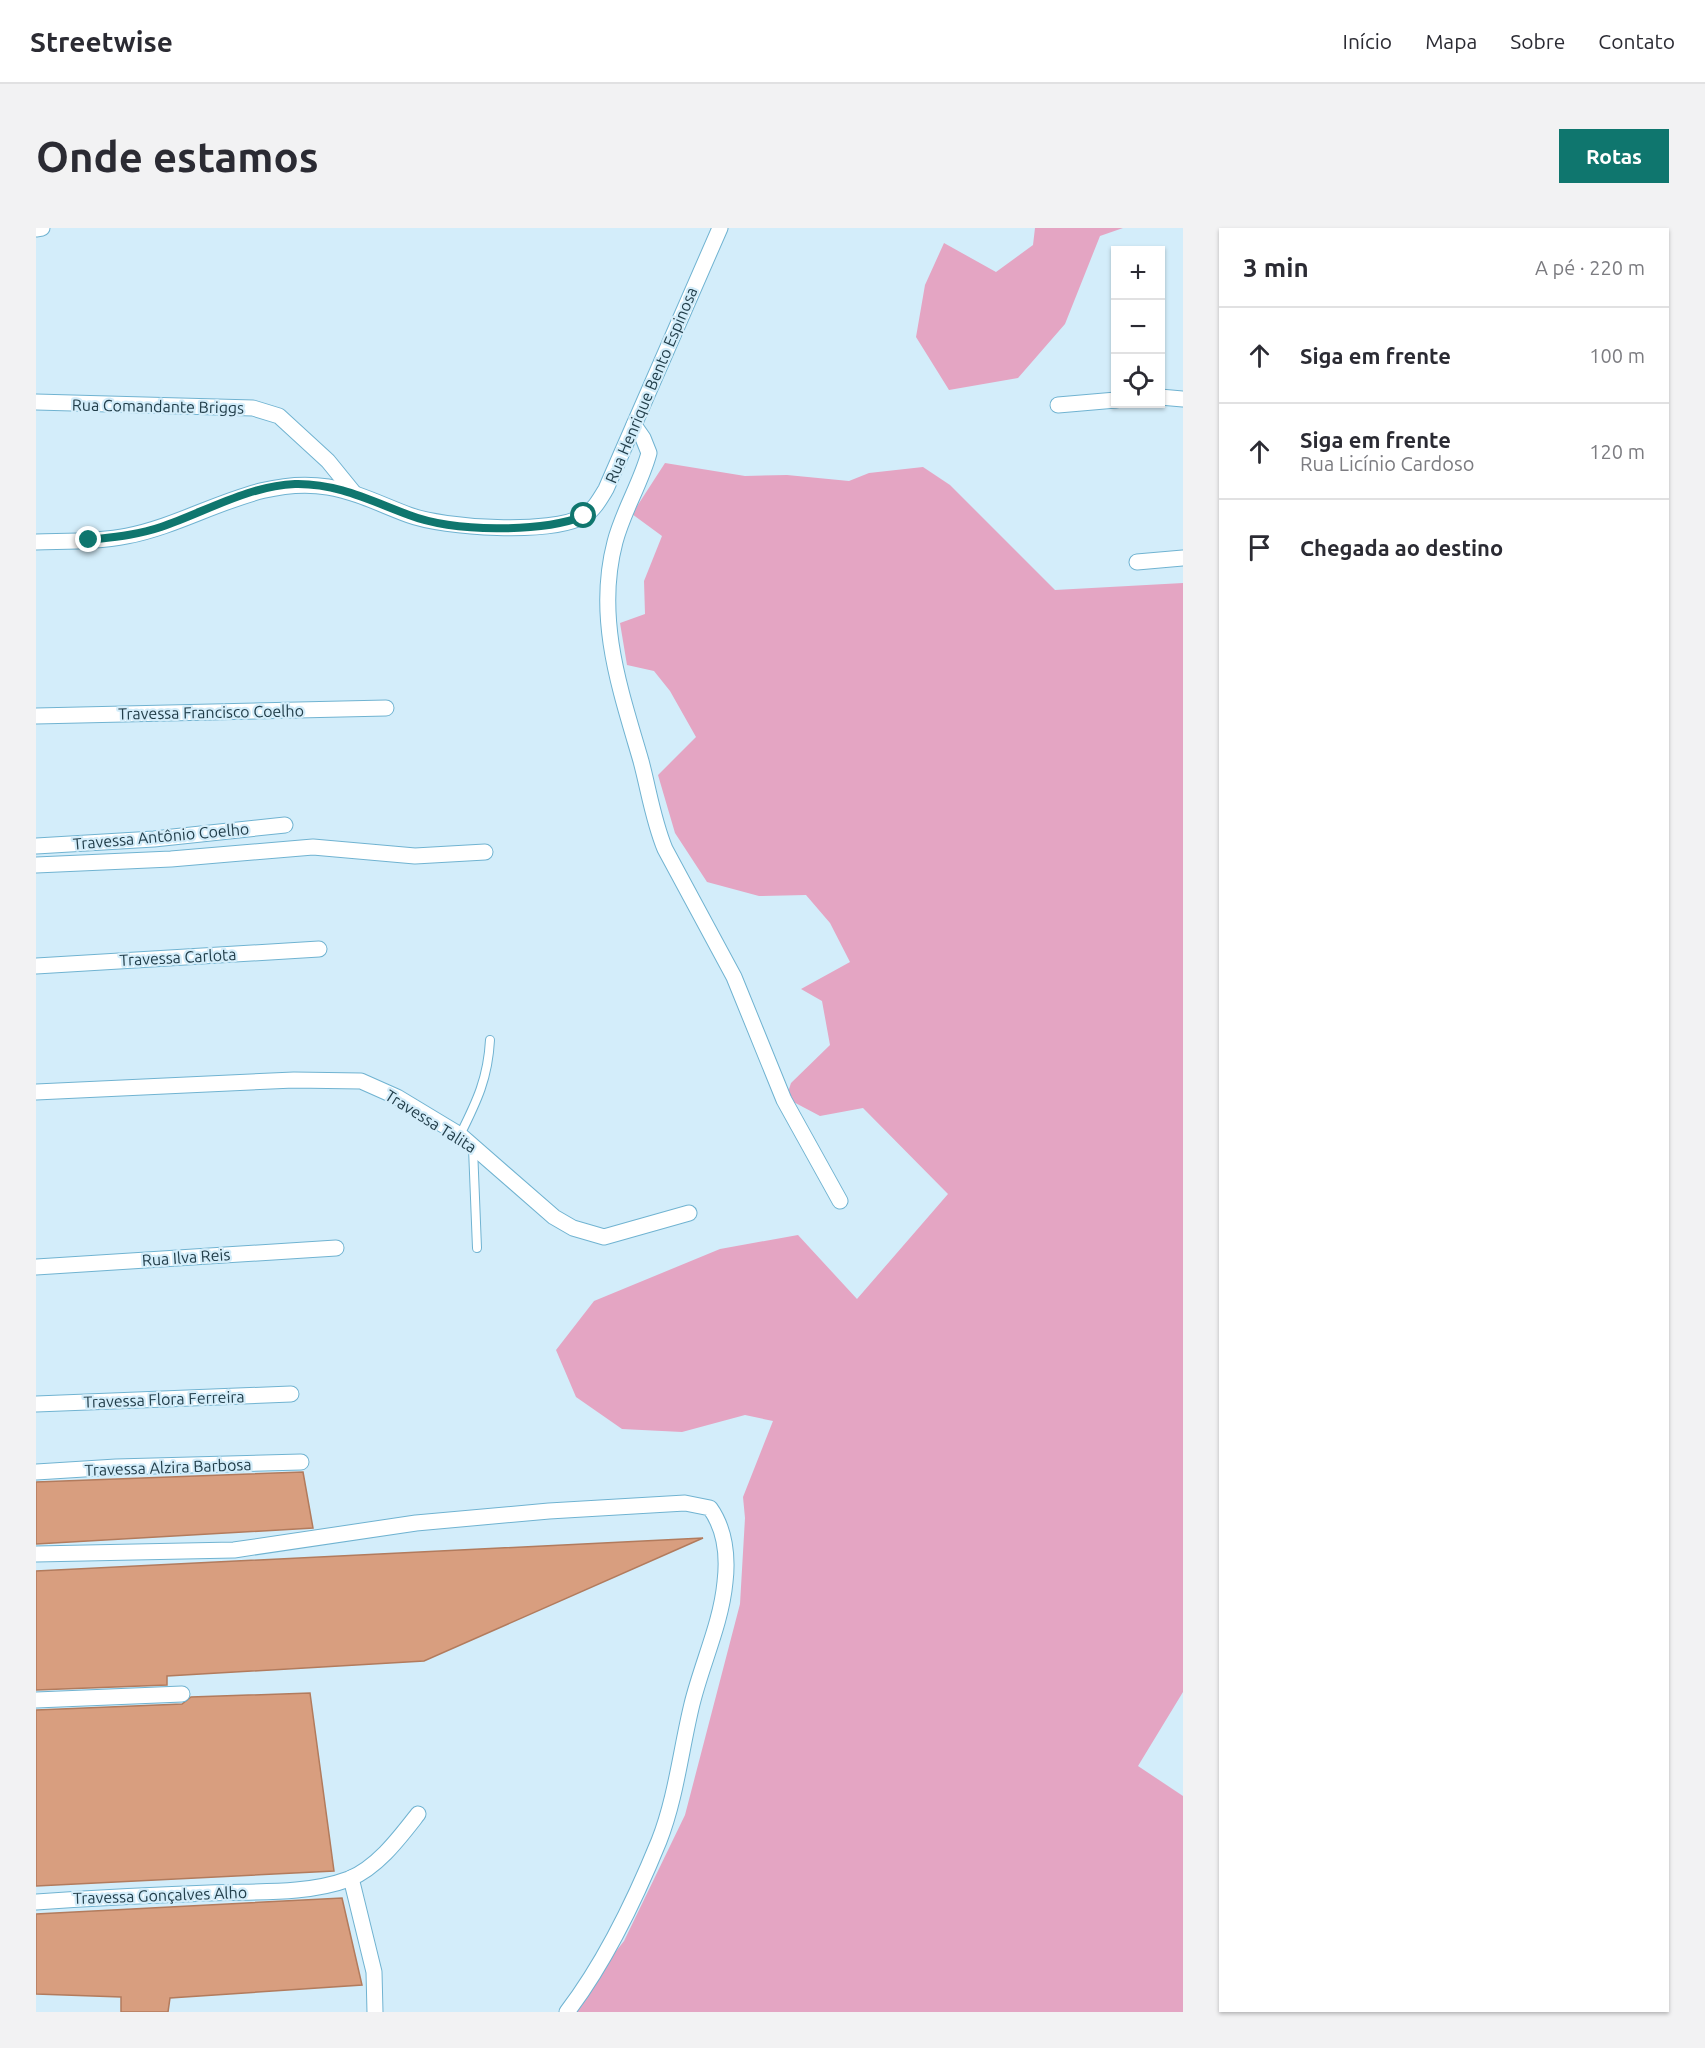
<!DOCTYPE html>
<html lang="pt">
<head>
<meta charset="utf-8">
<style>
	:root { --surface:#fff; --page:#f2f2f3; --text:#2b2b33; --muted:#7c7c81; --line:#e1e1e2; --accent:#0f766e }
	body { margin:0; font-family:Ubuntu,sans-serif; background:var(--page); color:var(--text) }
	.controls { position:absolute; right:18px; top:18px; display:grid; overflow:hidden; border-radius:0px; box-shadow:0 2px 4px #0004 }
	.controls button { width:54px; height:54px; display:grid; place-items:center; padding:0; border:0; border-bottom:2px solid var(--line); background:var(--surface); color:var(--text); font:30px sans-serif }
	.stop { position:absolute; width:18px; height:18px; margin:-14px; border:4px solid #0f766e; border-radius:50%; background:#fff }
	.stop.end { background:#0f766e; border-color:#fff; box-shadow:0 2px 6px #0008 }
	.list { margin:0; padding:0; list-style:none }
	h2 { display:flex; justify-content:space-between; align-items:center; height:78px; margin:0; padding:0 24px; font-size:26px }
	h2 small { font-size:20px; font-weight:400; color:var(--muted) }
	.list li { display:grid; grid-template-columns:39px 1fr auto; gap:18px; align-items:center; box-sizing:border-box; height:96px; padding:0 24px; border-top:2px solid var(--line) }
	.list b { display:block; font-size:22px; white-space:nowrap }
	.list p { margin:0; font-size:20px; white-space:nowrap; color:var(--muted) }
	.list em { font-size:20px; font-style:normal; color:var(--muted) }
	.icon { flex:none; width:33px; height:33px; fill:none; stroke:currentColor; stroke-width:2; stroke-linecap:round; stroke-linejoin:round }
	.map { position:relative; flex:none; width:1147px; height:1784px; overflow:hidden; border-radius:0px }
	header { display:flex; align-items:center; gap:36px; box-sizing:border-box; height:84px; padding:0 30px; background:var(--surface); border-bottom:2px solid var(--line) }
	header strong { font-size:28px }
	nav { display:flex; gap:33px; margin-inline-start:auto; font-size:21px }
	.intro { display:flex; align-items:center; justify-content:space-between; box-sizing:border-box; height:144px; padding:0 36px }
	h1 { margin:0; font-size:42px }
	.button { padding:15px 27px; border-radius:0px; background:var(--accent); color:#fff; font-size:21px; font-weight:700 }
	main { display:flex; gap:36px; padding:0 36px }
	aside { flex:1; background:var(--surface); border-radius:0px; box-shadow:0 2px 4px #0004 }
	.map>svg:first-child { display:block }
	.green { fill:#e4a5c3 }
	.building { fill:#d89e7f; stroke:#b27b5d; stroke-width:1.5 }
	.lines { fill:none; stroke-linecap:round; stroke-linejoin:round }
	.lane-casing { stroke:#70b3d1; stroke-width:10 }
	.street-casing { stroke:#70b3d1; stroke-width:17 }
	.lane { stroke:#fff; stroke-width:8 }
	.street { stroke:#fff; stroke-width:15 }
	.route { stroke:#0f766e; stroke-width:8 }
	.labels { text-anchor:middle; stroke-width:4.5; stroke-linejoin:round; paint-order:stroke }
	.street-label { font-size:16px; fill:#223e4a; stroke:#d3edfa }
</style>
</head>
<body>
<header>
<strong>Streetwise</strong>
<nav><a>Início</a><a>Mapa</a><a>Sobre</a><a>Contato</a></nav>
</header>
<div class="intro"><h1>Onde estamos</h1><a class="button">Rotas</a></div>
<main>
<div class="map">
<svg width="1147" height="1784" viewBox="0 0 1147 1784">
	<rect width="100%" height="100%" fill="#d3edfa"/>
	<g class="green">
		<polygon points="999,0 1087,0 1064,8 1029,96 982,150 913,162 880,109 889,57 908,15 960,44 997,17"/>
		<polygon points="629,235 709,248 751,247 813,253 833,245 887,239 914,257 1019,362 1147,355 1147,1464 1102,1538 1147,1568 1147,1784 532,1784 588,1713 649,1587 704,1376 709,1290 707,1269 737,1193 709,1187 646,1204 586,1201 540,1169 520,1122 558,1073 684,1021 762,1007 821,1071 912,966 827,880 784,888 750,870 755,855 794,817 786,773 765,761 814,734 794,695 770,667 723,668 671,654 639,605 622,547 660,509 634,463 618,443 591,437 584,395 609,386 608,353 626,308 596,286"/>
	</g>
	<g class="building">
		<polygon points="267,1244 277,1300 0,1316 0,1254"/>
		<polygon points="667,1310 388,1433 131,1448 131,1457 0,1462 0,1343"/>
		<polygon points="274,1465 298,1643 0,1658 0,1482 146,1476 155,1469"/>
		<polygon points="306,1670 326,1757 134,1770 132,1784 85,1784 85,1769 0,1766 0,1686"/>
	</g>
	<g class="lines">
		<g class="lane-casing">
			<g id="lane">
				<path d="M424,907C441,873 452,850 454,812"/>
				<polyline points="437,920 441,1020"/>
			</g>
		</g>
		<g class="street-casing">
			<g id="street">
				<polyline points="0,1 6,0"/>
				<polyline points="1124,169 1147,171"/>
				<polyline points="0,174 217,180 243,188 292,233 318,265"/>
				<polyline points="1022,177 1080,172"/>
				<path d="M598,197L607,210L613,225C605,255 587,283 579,314C559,390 584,461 605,533C613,563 617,592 629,621L698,749L748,872L804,973"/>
				<path d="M0,314C30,313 62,314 91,308C159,295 220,247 292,259C321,264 346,277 373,287C408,300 515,307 548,288C558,282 564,271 570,261L684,0"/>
				<polyline points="1101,334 1147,330"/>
				<polyline points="0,488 350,480"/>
				<polyline points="0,618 118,611 249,597"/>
				<polyline points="0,637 135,631 277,619 379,628 449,624"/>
				<polyline points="0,738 283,721"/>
				<polyline points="0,864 258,852 325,853 361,869 424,907 518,989 537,1000 568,1009 653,985"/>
				<polyline points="0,1039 300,1020"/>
				<polyline points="0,1176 255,1166"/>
				<polyline points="0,1244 80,1239 265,1234"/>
				<path d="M0,1326L198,1322L380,1295L513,1283L649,1275L674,1280C689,1301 692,1329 689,1354C685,1396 666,1435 656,1476C645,1521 640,1570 623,1613C599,1672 570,1733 531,1784"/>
				<polyline points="0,1472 146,1466"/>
				<polyline points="315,1650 338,1744 339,1784"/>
				<path d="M0,1674C58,1670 115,1667 173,1665C218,1663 270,1667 313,1651C342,1639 364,1609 382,1586"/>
			</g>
		</g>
		<use href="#lane" class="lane"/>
		<use href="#street" class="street"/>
	</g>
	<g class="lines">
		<path class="route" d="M53,312C78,309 101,307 125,299C169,284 212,258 259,256C301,255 335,273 373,287C417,304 504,305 548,288"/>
	</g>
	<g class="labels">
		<g class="street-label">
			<text transform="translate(615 157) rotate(-67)" y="6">Rua Henrique Bento Espinosa</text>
			<text transform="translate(122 178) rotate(1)" y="6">Rua Comandante Briggs</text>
			<text transform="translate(175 484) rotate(-1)" y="6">Travessa Francisco Coelho</text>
			<text transform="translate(125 608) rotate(-5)" y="6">Travessa Antônio Coelho</text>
			<text transform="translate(142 729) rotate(-3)" y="6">Travessa Carlota</text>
			<text transform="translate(395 893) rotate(32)" y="6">Travessa Talita</text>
			<text transform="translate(150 1029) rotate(-4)" y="6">Rua Ilva Reis</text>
			<text transform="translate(128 1171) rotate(-2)" y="6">Travessa Flora Ferreira</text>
			<text transform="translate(132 1239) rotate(-2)" y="6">Travessa Alzira Barbosa</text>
			<text transform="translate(124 1667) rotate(-2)" y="6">Travessa Gonçalves Alho</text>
		</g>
	</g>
</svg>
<div class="controls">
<button>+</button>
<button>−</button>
<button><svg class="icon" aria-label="locate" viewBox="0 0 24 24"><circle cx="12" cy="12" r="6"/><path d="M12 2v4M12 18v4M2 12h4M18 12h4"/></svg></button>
</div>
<div class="stop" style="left:548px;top:288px"></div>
<div class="stop end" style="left:53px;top:312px"></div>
</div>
<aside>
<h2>3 min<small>A pé · 220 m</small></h2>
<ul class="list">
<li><svg class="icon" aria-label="ahead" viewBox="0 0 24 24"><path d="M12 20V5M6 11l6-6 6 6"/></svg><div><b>Siga em frente</b></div><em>100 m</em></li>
<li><svg class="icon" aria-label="ahead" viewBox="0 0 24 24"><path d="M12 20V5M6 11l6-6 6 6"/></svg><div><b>Siga em frente</b><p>Rua Licínio Cardoso</p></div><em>120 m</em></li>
<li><svg class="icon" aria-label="arrive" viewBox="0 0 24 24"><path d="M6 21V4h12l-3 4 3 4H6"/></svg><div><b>Chegada ao destino</b></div></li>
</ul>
</aside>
</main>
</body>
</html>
